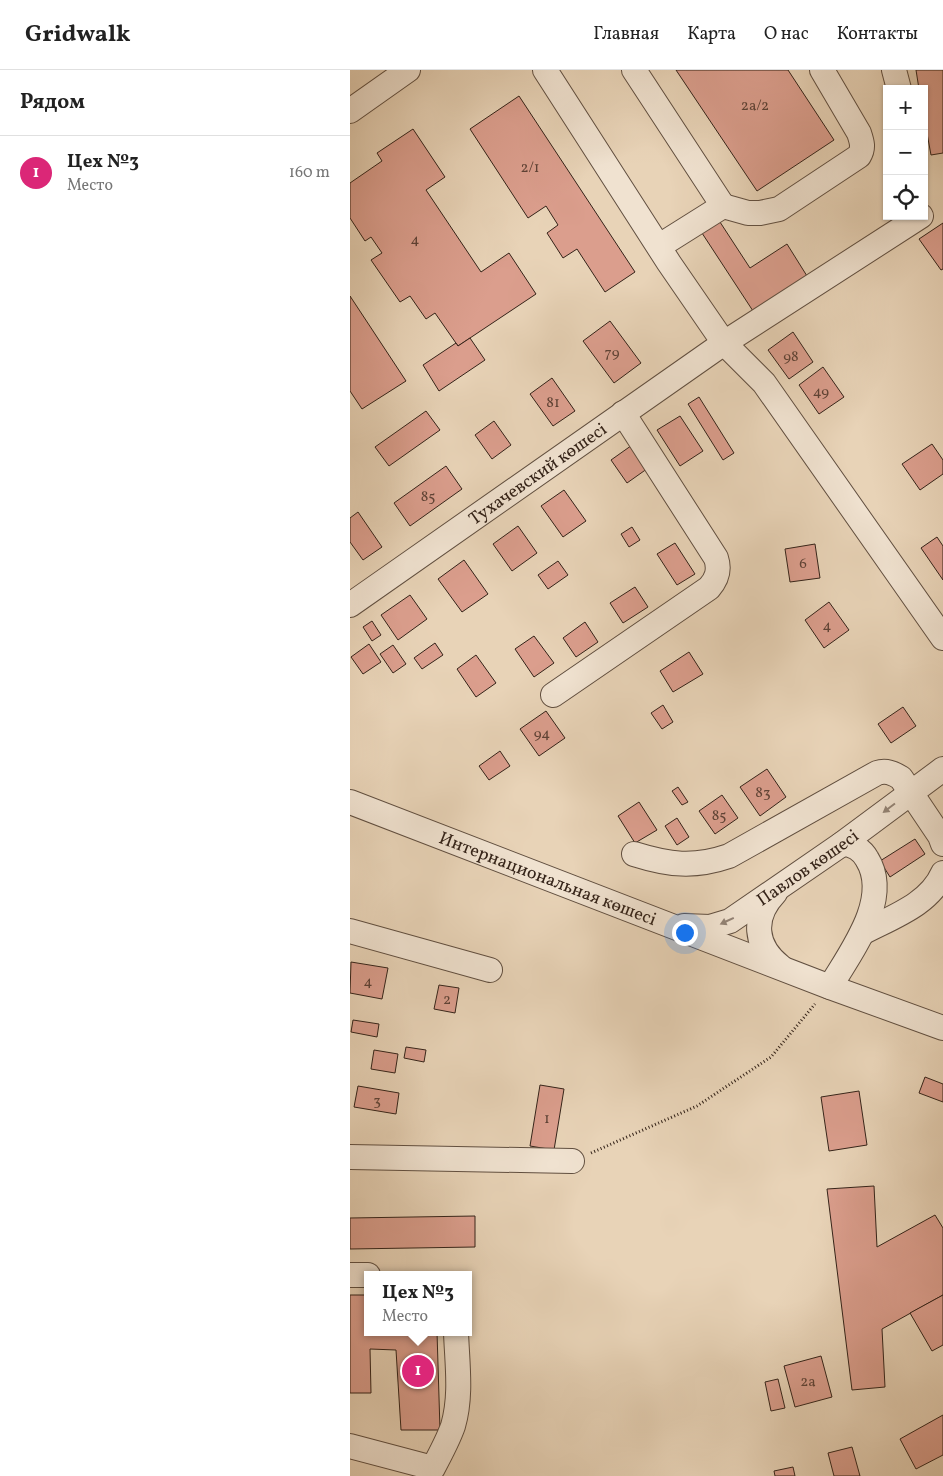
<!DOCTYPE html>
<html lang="ru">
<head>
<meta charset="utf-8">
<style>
	:root { --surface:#fff; --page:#f6f6f6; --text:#222; --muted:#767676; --line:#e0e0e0; --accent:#db2777 }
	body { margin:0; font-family:Vollkorn,serif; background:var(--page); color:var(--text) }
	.controls { position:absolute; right:15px; top:15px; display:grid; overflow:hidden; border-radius:0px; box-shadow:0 1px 4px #0004 }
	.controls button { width:45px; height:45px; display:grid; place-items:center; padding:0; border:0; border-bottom:1px solid var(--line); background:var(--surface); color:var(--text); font:25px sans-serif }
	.you { position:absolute; left:334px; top:862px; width:18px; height:18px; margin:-12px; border:4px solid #fff; border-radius:50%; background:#1a73e8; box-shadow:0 0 0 8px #1a73e833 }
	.badge { display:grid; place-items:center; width:32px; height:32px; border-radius:50%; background:var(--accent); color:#fff; font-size:16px; font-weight:700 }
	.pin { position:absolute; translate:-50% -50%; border:2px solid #fff; box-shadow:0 1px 5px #0006 }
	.popup { position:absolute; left:14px; top:1201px; width:108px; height:65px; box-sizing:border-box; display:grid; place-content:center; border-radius:0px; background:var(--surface); filter:drop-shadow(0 1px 4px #0005); font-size:16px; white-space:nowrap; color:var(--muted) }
	.popup b { font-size:19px; color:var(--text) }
	.popup::after { content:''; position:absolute; left:50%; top:100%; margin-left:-10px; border:10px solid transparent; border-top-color:var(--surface) }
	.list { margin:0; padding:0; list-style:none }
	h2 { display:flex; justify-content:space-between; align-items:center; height:65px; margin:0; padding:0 20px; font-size:21px }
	h2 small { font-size:16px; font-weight:400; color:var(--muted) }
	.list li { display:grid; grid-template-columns:32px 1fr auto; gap:15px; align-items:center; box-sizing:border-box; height:75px; padding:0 20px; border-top:1px solid var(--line) }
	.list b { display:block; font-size:19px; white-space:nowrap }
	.list p { margin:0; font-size:16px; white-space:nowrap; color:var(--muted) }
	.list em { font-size:16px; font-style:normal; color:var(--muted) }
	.icon { flex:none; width:28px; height:28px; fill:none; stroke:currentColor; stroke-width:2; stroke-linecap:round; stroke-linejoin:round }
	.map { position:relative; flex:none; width:593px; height:1406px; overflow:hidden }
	header { display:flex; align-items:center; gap:30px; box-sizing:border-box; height:70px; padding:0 25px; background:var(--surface); border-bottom:1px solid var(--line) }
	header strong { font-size:24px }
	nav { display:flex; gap:28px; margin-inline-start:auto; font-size:18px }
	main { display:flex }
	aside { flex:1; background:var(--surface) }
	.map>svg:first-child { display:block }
	.building { fill:#db9e8d; stroke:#342319 }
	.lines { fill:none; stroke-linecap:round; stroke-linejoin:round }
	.minor-casing { stroke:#614f40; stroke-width:26 }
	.path { stroke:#342319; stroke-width:3; stroke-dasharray:1 2.5; stroke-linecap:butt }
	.minor { stroke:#f0e2d0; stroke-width:24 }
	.oneway { fill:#928274 }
	.labels { text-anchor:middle; stroke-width:4; stroke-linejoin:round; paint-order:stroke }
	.number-label { font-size:15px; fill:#5e4236 }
	.street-label { font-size:18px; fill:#342319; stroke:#f0e2d0 }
</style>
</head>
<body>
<header>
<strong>Gridwalk</strong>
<nav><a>Главная</a><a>Карта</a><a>О нас</a><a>Контакты</a></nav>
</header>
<main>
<aside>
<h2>Рядом<small></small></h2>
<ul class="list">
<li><span class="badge">1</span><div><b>Цех №3</b><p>Место</p></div><em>160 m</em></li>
</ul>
</aside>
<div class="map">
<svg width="593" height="1406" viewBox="0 0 593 1406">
	<rect width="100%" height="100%" fill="#e8d3b7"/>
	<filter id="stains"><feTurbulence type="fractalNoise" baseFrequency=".004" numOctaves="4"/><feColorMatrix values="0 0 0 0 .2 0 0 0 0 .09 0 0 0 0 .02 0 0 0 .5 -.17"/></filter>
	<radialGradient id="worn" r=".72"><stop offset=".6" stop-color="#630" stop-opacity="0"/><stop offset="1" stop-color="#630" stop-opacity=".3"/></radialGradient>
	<g class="building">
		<polygon points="326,0 438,0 484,70 407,121"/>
		<polygon points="566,0 593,0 593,83 581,85 574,47 574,19 569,19"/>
		<polygon points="169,26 285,202 255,222 227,179 213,188 197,163 208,155 196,136 178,148 120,59"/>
		<polygon points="63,59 95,107 76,120 131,202 159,183 186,224 108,276 85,243 76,249 60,226 50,232 21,190 32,183 21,167 15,171 0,148 0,113 32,91 27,83"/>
		<polygon points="368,149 400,198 437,174 457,206 403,241 350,160"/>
		<polygon points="593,153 593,199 591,200 569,169"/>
		<polygon points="0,226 56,311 12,339 0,321"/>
		<polygon points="260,251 291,293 264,313 233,271"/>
		<polygon points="443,262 463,292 439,309 418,280"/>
		<polygon points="120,268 135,290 89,321 73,295 106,273 108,276"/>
		<polygon points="473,297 494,327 469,344 449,315"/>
		<polygon points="202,308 225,341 203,356 180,324"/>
		<polygon points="349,327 384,383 373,390 338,334"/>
		<polygon points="76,341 90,360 39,396 25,377"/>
		<polygon points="330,346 353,381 330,396 307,360"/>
		<polygon points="144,351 161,375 142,389 125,365"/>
		<polygon points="285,373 301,396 277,413 261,390"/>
		<polygon points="582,374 593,390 593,404 570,420 552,394"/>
		<polygon points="96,396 112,419 60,456 44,433"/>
		<polygon points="214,420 236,451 213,467 191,436"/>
		<polygon points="8,442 32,477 13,490 0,472 0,448"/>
		<polygon points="168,456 187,483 162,501 143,474"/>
		<polygon points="282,457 290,470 279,477 271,464"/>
		<polygon points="587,467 593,476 593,510 571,478"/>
		<polygon points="325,473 345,504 327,515 307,484"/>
		<polygon points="465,474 470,508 440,512 435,479"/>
		<polygon points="114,490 138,524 112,542 88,509"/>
		<polygon points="208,491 218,505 198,519 188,505"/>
		<polygon points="285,517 298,537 273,553 260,533"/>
		<polygon points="60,525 77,549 48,570 31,545"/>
		<polygon points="479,532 499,560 474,578 455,550"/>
		<polygon points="22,551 31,565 22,571 13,557"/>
		<polygon points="235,552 248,572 226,587 213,568"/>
		<polygon points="184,566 204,593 184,607 165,579"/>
		<polygon points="85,573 93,585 72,599 64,588"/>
		<polygon points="19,574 31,592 13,604 1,587"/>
		<polygon points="43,575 56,594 43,603 30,584"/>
		<polygon points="339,582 353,604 323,622 310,601"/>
		<polygon points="126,585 146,613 126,627 107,599"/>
		<polygon points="313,635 323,652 312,659 301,643"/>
		<polygon points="553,637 566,656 541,673 528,654"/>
		<polygon points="196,641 215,668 189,686 170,659"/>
		<polygon points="150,681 160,696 139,710 129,696"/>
		<polygon points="417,699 436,727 410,746 390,717"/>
		<polygon points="328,717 338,732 332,735 322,721"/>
		<polygon points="372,725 388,748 365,764 349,741"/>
		<polygon points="289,732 307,760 285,773 268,746"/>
		<polygon points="327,748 339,767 327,775 315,756"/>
		<polygon points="565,769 575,784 540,807 530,791"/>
		<polygon points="1,892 38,898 32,929 0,923"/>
		<polygon points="89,915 109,918 105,943 84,939"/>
		<polygon points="3,950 29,954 27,967 1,962"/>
		<polygon points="56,977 76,980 74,992 54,988"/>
		<polygon points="24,980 48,984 45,1003 21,999"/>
		<polygon points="575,1007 593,1014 593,1032 569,1023"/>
		<polygon points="190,1015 214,1019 204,1080 180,1076"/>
		<polygon points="8,1016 49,1023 46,1044 4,1037"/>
		<polygon points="509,1021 517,1075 479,1081 471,1027"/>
		<polygon points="524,1116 527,1177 585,1145 593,1158 593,1225 532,1259 535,1317 502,1320 477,1119"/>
		<polygon points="125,1146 125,1177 0,1179 0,1148"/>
		<polygon points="0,1225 18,1225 18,1262 87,1262 90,1360 51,1360 46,1280 20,1279 21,1323 0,1323"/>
		<polygon points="593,1225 593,1275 582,1281 560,1243"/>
		<polygon points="471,1286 482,1327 445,1337 434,1296"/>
		<polygon points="428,1309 435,1338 421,1341 415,1312"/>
		<polygon points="593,1345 593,1385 566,1399 550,1369"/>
		<polygon points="502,1377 510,1406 484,1406 478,1383"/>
		<polygon points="443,1397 445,1406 425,1406 424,1401"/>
	</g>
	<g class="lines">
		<g class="minor-casing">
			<g id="minor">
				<polyline points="195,0 319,193 374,273 414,313 593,568"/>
				<polyline points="284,0 373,136"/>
				<polyline points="544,0 549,19"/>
				<polyline points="0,41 58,0"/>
				<path d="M311,175L373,136L398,143H410L429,139L509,86C514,78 512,72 509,63L472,0"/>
				<path id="s1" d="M0,535L374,273L571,146"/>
				<path d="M203,625L359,518C367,509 370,500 366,488L273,343"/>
				<path id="s2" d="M0,732L480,917L593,958"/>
				<path d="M284,784C319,795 344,798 379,786L527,703C536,700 543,703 551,708L590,766L593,774"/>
				<path d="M425,823C402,847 404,876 431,897"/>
				<path id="s3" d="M334,856L360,857L380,851L492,774L593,699"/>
				<polyline points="0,861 140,900"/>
				<path d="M512,863C542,847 579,835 593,803"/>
				<path d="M480,917C500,883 542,829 517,789C512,780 503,774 492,774"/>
				<polyline points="0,1087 222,1091"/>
				<polyline points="0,1205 18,1205"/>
				<path d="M0,1376L83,1398C90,1385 98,1370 103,1356C112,1325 107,1293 106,1262"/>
			</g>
		</g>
		<polyline class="path" points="241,1083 347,1036 421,987 465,934"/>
		<use href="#minor" class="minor"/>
	</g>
	<defs><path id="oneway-solid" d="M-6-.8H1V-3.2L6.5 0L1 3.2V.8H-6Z" transform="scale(1.25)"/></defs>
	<g class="oneway">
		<use href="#oneway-solid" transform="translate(539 738) rotate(143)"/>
		<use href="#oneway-solid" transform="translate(377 851) rotate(155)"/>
	</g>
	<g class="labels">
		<g class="number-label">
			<text x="405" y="40">2а/2</text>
			<text x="180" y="102">2/1</text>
			<text x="65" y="174">4</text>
			<text x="262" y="287">79</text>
			<text x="441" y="291">98</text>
			<text x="471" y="326">49</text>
			<text x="203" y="337">81</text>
			<text x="78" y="431">85</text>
			<text x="453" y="498">6</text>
			<text x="477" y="560">4</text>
			<text x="192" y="668">94</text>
			<text x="413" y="727">83</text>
			<text x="369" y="750">85</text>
			<text x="18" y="916">4</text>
			<text x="97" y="934">2</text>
			<text x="27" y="1035">3</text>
			<text x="197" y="1053">1</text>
			<text x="458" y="1316">2а</text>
		</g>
		<g class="street-label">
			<text dy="6" stroke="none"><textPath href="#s1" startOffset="229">Тухачевский көшесі</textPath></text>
			<text dy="6" stroke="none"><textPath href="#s3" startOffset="141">Павлов көшесі</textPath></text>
			<text dy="6" stroke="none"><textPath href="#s2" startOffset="212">Интернациональная көшесі</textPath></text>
		</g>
	</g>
	<rect width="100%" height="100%" filter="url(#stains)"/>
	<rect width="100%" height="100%" fill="url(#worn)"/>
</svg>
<div class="controls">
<button>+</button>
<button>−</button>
<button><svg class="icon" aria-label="locate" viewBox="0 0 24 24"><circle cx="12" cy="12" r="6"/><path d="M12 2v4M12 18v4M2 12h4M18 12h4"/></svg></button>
</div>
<div class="you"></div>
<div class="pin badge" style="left:68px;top:1301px">1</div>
<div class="popup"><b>Цех №3</b>Место</div>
</div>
</main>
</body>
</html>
